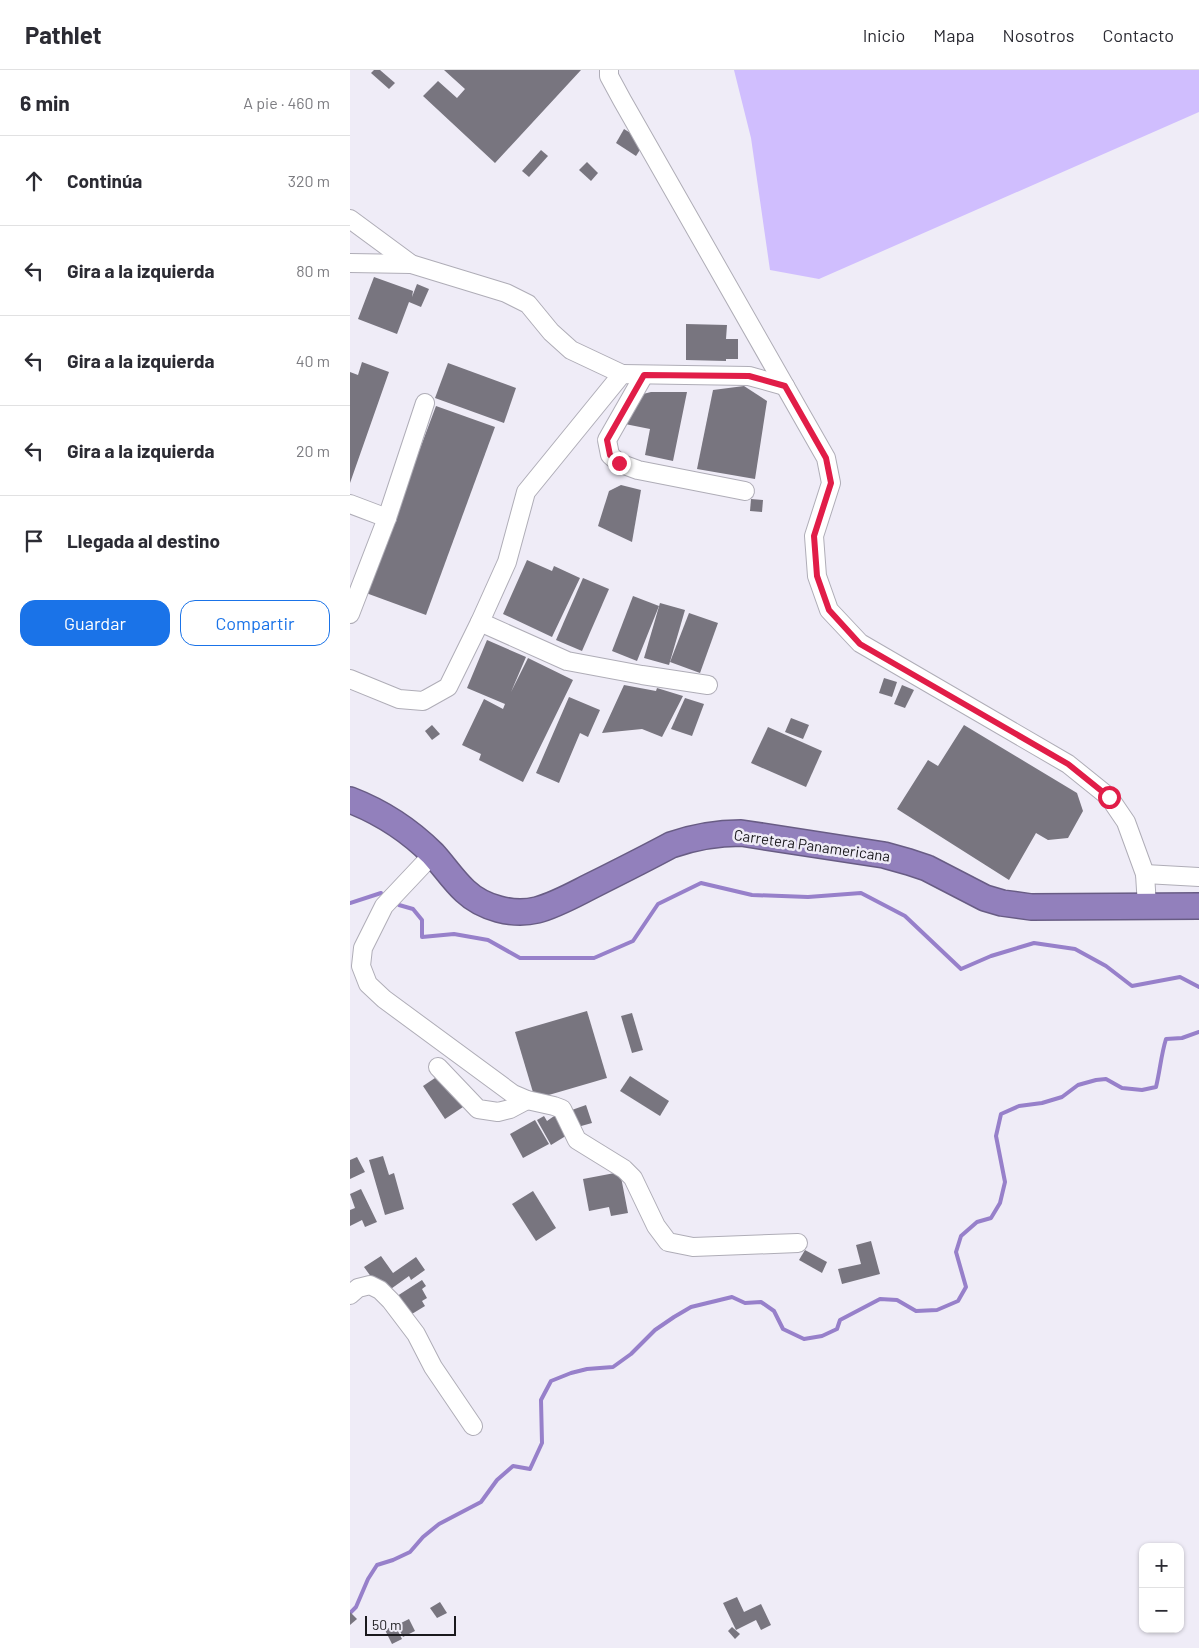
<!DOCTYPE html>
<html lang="es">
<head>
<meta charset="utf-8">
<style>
	:root { --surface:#fff; --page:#f7f7f7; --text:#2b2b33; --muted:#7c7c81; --line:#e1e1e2; --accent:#1a73e8 }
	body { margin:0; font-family:Barlow,sans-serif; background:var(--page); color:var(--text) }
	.controls { position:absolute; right:15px; bottom:15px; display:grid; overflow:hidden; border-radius:10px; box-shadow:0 1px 4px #0004 }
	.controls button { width:45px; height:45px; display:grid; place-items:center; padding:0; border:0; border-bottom:1px solid var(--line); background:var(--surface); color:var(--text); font:25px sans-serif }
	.scale { position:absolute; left:15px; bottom:12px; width:91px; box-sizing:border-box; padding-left:5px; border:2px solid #1a191d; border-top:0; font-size:14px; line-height:18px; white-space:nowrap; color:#1a191d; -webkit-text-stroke:4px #efecf7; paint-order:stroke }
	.stop { position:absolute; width:15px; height:15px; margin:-11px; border:4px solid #e11d48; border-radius:50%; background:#fff }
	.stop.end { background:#e11d48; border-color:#fff; box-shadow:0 1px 5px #0008 }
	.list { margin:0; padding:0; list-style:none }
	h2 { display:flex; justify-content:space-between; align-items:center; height:65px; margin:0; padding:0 20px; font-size:21px }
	h2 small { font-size:16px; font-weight:400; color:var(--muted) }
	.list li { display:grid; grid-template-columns:32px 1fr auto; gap:15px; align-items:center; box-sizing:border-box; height:90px; padding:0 20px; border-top:1px solid var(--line) }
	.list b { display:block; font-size:19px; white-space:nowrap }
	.list em { font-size:16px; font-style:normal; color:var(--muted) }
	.actions { display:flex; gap:10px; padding:15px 20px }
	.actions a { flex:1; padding:11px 0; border:1px solid var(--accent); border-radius:15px; text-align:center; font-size:18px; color:var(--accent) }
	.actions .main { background:var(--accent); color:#fff }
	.icon { flex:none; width:28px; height:28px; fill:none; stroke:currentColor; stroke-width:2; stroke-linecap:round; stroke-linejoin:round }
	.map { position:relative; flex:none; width:849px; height:1578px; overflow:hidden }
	header { display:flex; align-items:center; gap:30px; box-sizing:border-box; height:70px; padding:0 25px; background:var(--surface); border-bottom:1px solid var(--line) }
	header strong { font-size:24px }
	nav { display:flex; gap:28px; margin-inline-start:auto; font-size:18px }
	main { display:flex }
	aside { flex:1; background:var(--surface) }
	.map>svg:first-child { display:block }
	.green { fill:#d0befe }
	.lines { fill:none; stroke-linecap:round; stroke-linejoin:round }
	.stream { stroke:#9780ca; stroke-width:4 }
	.building { fill:#78757f }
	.minor-casing { stroke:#afadb7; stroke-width:20 }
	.highway-casing { stroke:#685c84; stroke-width:28 }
	.minor { stroke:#fff; stroke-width:18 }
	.highway { stroke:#9280bc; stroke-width:25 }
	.route { stroke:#e11d48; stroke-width:6 }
	.labels { text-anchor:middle; stroke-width:5; stroke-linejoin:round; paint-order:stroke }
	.street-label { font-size:15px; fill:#1a191d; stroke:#efecf7 }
</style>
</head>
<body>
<header>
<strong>Pathlet</strong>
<nav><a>Inicio</a><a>Mapa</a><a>Nosotros</a><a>Contacto</a></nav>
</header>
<main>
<aside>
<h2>6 min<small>A pie · 460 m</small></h2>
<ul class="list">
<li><svg class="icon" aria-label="ahead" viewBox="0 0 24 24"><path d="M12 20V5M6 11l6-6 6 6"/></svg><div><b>Continúa</b></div><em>320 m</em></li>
<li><svg class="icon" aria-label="left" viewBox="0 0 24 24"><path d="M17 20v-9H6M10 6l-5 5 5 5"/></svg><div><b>Gira a la izquierda</b></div><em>80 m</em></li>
<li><svg class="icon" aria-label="left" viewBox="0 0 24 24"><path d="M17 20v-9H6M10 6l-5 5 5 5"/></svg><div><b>Gira a la izquierda</b></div><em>40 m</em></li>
<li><svg class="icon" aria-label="left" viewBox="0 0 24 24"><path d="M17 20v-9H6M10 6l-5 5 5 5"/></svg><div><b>Gira a la izquierda</b></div><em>20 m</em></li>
<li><svg class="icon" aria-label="arrive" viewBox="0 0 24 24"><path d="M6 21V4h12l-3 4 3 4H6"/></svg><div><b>Llegada al destino</b></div></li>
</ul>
<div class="actions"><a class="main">Guardar</a><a>Compartir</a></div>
</aside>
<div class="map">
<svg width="849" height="1578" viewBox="0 0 849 1578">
	<rect width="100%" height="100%" fill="#efecf7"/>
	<polygon class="green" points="384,0 849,0 849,42 469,209 420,200 401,68"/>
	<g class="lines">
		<g class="stream">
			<polyline points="0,833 31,823"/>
			<polyline points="49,835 63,839 72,850 72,867 104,864 138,870 170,888 244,888 283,871 308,834 351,813 402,825 458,827 511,823 555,846 611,899 641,886 684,873 725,879 756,896 782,916 830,907 849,917"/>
			<path d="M0,1543L6,1537L18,1509L27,1495L43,1490L60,1482L73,1467L89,1454L131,1432L147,1410L163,1396L180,1399L192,1373L191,1330L201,1311L221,1303L237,1299L263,1297L281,1284L305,1260L324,1247L341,1237L382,1227L395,1233L411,1232L424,1241L433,1259L454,1269L472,1266L487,1259L490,1250L530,1229L547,1230L566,1241L587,1240L608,1231L616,1217L606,1182L611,1166L627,1152L641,1148L650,1133L655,1112L646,1066L651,1044L669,1036L692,1033L712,1027L728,1015L746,1010L756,1009L772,1018L792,1020L806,1017C810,1001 811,985 816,969L832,968L849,962"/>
		</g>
	</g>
	<g class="building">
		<polygon points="24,0 30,0 45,13 39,19 21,3"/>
		<polygon points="94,0 231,0 145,93 73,26 88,11 107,28 115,19"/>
		<polygon points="274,59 295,72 286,86 266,73"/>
		<polygon points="191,80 198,86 179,107 172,101"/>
		<polygon points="237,92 248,103 241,111 229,100"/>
		<polygon points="24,207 63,221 62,227 67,214 79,219 71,237 59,232 47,264 8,249"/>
		<polygon points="336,254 377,255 376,269 388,269 388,289 376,289 376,291 336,290"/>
		<polygon points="12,292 39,302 0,413 0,302 8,305"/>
		<polygon points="98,293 166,318 154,353 85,328"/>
		<polygon points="394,316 417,331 405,409 347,399 363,320"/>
		<polygon points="301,322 337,322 323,391 295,385 300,359 275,354 289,325"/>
		<polygon points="86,336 145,357 76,545 16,523"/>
		<polygon points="271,415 291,420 282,472 248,456 259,421"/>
		<polygon points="401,429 413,430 412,442 400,441"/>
		<polygon points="177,490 202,501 204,496 230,508 202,567 153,544"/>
		<polygon points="233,508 259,519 232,581 206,570"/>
		<polygon points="283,526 309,536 287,591 262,581"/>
		<polygon points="310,533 335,540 319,595 294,588"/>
		<polygon points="339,543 368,553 350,603 320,592"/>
		<polygon points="137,570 176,587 161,622 178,588 223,610 173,712 129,690 131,684 112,675 134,629 153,639 155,634 117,618"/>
		<polygon points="534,608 547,612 542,627 529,623"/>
		<polygon points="274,615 306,621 307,618 333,626 312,667 292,659 252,663"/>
		<polygon points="552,615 564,620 555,638 544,634"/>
		<polygon points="219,627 250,640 238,667 230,663 209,713 186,703"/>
		<polygon points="335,628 354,634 342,666 321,659"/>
		<polygon points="441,648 459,655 453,669 435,662"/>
		<polygon points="82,655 90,664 82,670 75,661"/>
		<polygon points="614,655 727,723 733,741 718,768 698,770 686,763 659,810 547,739 578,690 588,696"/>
		<polygon points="418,657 472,681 456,717 401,693"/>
		<polygon points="237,941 257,1008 185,1029 165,962"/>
		<polygon points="282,943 293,980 282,983 271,946"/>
		<polygon points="91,1004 113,1037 95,1049 73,1016"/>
		<polygon points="280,1006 319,1031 310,1046 270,1021"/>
		<polygon points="236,1035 242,1053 224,1058 219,1041"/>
		<polygon points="207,1044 219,1064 201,1075 187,1050 194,1046 197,1051"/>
		<polygon points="185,1050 199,1074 173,1088 160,1064"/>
		<polygon points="33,1086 39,1105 44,1103 54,1139 35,1145 19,1090"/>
		<polygon points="7,1087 15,1102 0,1109 0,1090"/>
		<polygon points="270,1102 278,1143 261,1146 259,1137 239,1141 233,1109"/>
		<polygon points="11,1119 27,1152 15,1157 12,1150 0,1156 0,1140 5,1138 0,1124"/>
		<polygon points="183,1121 206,1158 186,1171 162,1134"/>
		<polygon points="521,1171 530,1204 492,1214 488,1199 511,1194 506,1175"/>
		<polygon points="455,1180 477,1192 472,1203 449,1190"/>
		<polygon points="31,1186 43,1203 66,1187 75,1200 61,1210 59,1206 38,1221 27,1215 14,1197"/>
		<polygon points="72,1210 76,1216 72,1219 77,1228 72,1231 75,1236 57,1247 44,1228"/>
		<polygon points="387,1527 394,1542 411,1534 421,1555 411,1560 406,1550 386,1560 373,1533"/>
		<polygon points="90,1532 97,1543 87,1548 80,1538"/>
		<polygon points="0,1542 7,1549 0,1555"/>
		<polygon points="59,1549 65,1561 53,1567 47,1555"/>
		<polygon points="45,1555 52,1569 42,1574 35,1560"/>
		<polygon points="382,1557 390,1564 385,1569 378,1561"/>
	</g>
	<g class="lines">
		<g class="minor-casing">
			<g id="minor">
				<polyline points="259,0 259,6 272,30 476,388 481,413 464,466 467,506 479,540 510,573 718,694 759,727 776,752 795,804 797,836"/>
				<polyline points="0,149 61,194 156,223 178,234 201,262 221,280 272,304"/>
				<polyline points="0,193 61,194"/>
				<polyline points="294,305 257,370 260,385 269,393 288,400 395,421"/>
				<polyline points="0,434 37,448"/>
				<polyline points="0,544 37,448 75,333"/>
				<polyline points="130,552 217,591 292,605 358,615"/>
				<polyline points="0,609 49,629 73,631 98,617 130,552 157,492 176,422 272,304 399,306 435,316"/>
				<polyline points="83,784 34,836 13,878 11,896 18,914 34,929 163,1024 177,1030 204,1036 212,1039 227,1070 274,1099 283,1108 306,1156 318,1172 343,1177 448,1173"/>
				<polyline points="795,804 849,807"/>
				<polyline points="88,997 128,1039 148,1042 160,1039 177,1030"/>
				<polyline points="0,1225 8,1218 20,1215 30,1220 41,1231 66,1264 83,1297 123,1356"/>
			</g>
		</g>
		<g class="highway-casing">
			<path id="highway" d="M0,730C31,742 59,760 83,784C94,796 103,810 115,821C133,838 163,846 187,840C206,835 225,824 243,815C269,802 295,789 321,775C344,767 366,763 391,763L534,785L559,792L577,798L635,828L652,833L681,837L849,836"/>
		</g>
		<use href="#minor" class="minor"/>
		<use href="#highway" class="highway"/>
	</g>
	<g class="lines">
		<polyline class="route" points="269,393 260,385 257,370 294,305 399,306 435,316 476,388 481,413 464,466 467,506 479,540 510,574 718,694 759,727"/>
	</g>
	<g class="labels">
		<g class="street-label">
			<text transform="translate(462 776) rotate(8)" y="5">Carretera Panamericana</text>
		</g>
	</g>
</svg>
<div class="controls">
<button>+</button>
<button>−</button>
</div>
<div class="scale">50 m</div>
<div class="stop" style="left:759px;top:727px"></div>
<div class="stop end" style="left:269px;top:393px"></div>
</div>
</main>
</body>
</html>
